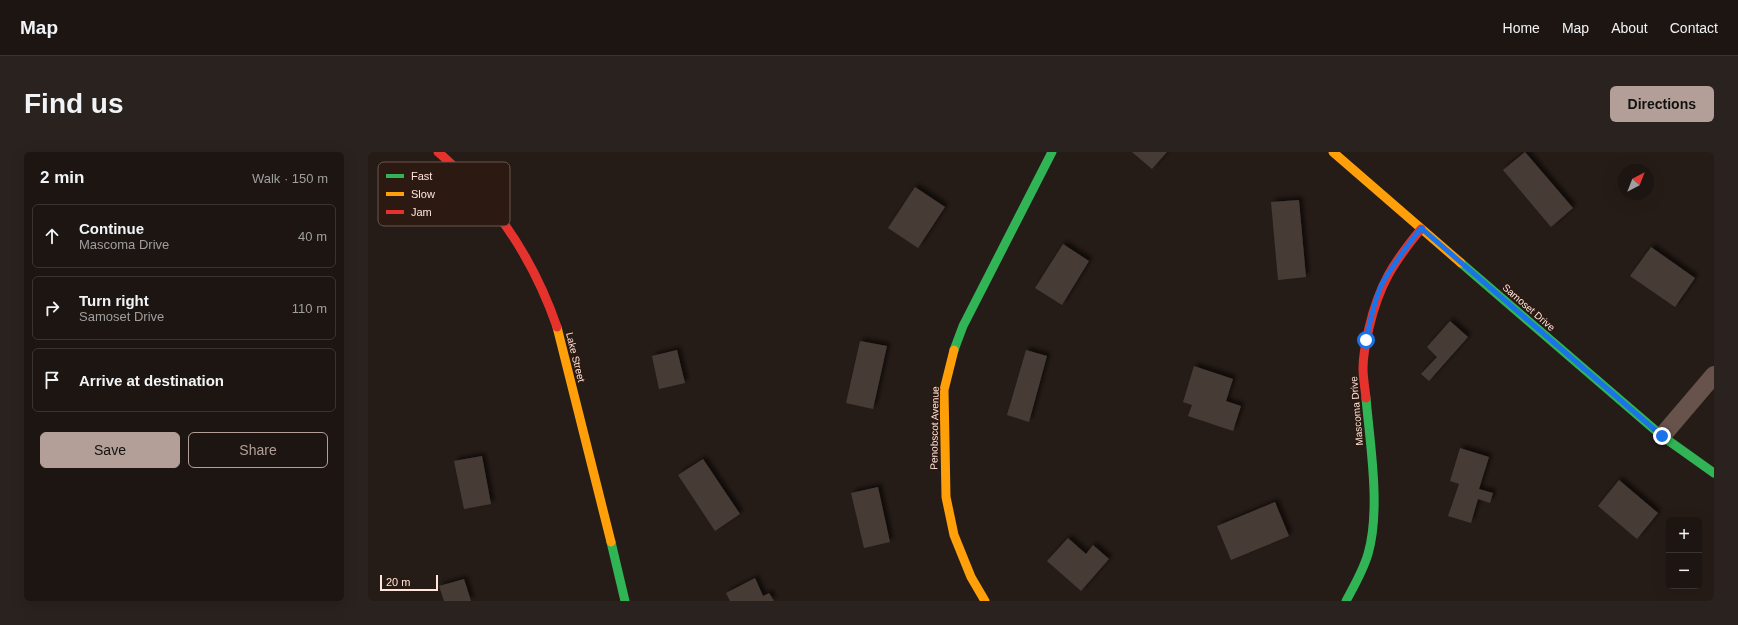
<!DOCTYPE html>
<html lang="en">
<head>
<meta charset="utf-8">
<style>
	:root { --surface:#1c1511; --page:#29221f; --text:#f1f3f6; --muted:#a09f9f; --line:#3a3431; --accent:#b39f97 }
	body { margin:0; font-family:Arial,sans-serif; background:var(--page); color:var(--text) }
	.controls { position:absolute; right:12px; bottom:12px; display:grid; overflow:hidden; border-radius:6px; box-shadow:0 4px 16px #0002 }
	.controls button { width:36px; height:36px; display:grid; place-items:center; padding:0; border:0; border-bottom:1px solid var(--line); background:var(--surface); color:var(--text); font:20px sans-serif }
	.compass { position:absolute; left:1250px; top:12px; width:36px; height:36px; border-radius:50%; background:var(--surface); box-shadow:0 4px 16px #0002; rotate:42deg }
	.scale { position:absolute; left:12px; bottom:10px; width:58px; box-sizing:border-box; padding-left:4px; border:2px solid #ffe5dc; border-top:0; font-size:11px; line-height:14px; white-space:nowrap; color:#ffe5dc; -webkit-text-stroke:3px #2c1911; paint-order:stroke }
	.stop { position:absolute; width:12px; height:12px; margin:-9px; border:3px solid #1a73e8; border-radius:50%; background:#fff }
	.stop.end { background:#1a73e8; border-color:#fff; box-shadow:0 1px 4px #0008 }
	.list { margin:0; padding:0; list-style:none }
	h2 { display:flex; justify-content:space-between; align-items:center; height:52px; margin:0; padding:0 16px; font-size:17px }
	h2 small { font-size:13px; font-weight:400; color:var(--muted) }
	.list li { display:grid; grid-template-columns:26px 1fr auto; gap:12px; align-items:center; box-sizing:border-box; height:64px; margin:0 8px 8px; padding:0 8px; border:1px solid var(--line); border-radius:6px }
	.list b { display:block; font-size:15px; white-space:nowrap }
	.list p { margin:0; font-size:13px; white-space:nowrap; color:var(--muted) }
	.list em { font-size:13px; font-style:normal; color:var(--muted) }
	.actions { display:flex; gap:8px; padding:12px 16px }
	.actions a { flex:1; padding:9px 0; border:1px solid var(--accent); border-radius:6px; text-align:center; font-size:14px; color:var(--accent) }
	.actions .main { background:var(--accent); color:#111 }
	.icon { flex:none; width:22px; height:22px; fill:none; stroke:currentColor; stroke-width:2; stroke-linecap:round; stroke-linejoin:round }
	.map { position:relative; flex:none; width:1346px; height:449px; overflow:hidden; border-radius:6px }
	header { display:flex; align-items:center; gap:24px; box-sizing:border-box; height:56px; padding:0 20px; background:var(--surface); border-bottom:1px solid var(--line) }
	header strong { font-size:19px }
	nav { display:flex; gap:22px; margin-inline-start:auto; font-size:14px }
	.intro { display:flex; align-items:center; justify-content:space-between; box-sizing:border-box; height:96px; padding:0 24px }
	h1 { margin:0; font-size:28px }
	.button { padding:10px 18px; border-radius:6px; background:var(--accent); color:#111; font-size:14px; font-weight:700 }
	main { display:flex; gap:24px; padding:0 24px }
	aside { flex:1; background:var(--surface); border-radius:6px; box-shadow:0 4px 16px #0002 }
	.map>svg:first-child { display:block }
	.building { fill:#473b36; filter:url(#shadow) }
	.lines { fill:none; stroke-linecap:round; stroke-linejoin:round }
	.street { stroke:#67524c; stroke-width:18 }
	.fast { stroke:#30b455; stroke-width:9 }
	.slow { stroke:#ff9f0a; stroke-width:9 }
	.jam { stroke:#e5322d; stroke-width:9 }
	.route { stroke:#1a73e8; stroke-width:5 }
	.labels { text-anchor:middle; stroke-width:3; stroke-linejoin:round; paint-order:stroke }
	.street-label { font-size:10px; fill:#ffe5dc; stroke:#2c1911 }
	.key { fill:#2c1911; stroke:#6b564e; stroke-width:1 }
	.key-label { font-size:11px; fill:#ffe5dc }
</style>
</head>
<body>
<header>
<strong>Map</strong>
<nav><a>Home</a><a>Map</a><a>About</a><a>Contact</a></nav>
</header>
<div class="intro"><h1>Find us</h1><a class="button">Directions</a></div>
<main>
<aside>
<h2>2 min<small>Walk · 150 m</small></h2>
<ul class="list">
<li><svg class="icon" aria-label="ahead" viewBox="0 0 24 24"><path d="M12 20V5M6 11l6-6 6 6"/></svg><div><b>Continue</b><p>Mascoma Drive</p></div><em>40 m</em></li>
<li><svg class="icon" aria-label="right" viewBox="0 0 24 24"><path d="M7 20v-9h11M14 6l5 5-5 5"/></svg><div><b>Turn right</b><p>Samoset Drive</p></div><em>110 m</em></li>
<li><svg class="icon" aria-label="arrive" viewBox="0 0 24 24"><path d="M6 21V4h12l-3 4 3 4H6"/></svg><div><b>Arrive at destination</b></div></li>
</ul>
<div class="actions"><a class="main">Save</a><a>Share</a></div>
</aside>
<div class="map">
<svg width="1346" height="449" viewBox="0 0 1346 449">
	<defs>
		<filter id="shadow"><feDropShadow dx="3.5" dy="-3.5" stdDeviation="2" flood-color="#0009"/></filter>
	</defs>
	<rect width="100%" height="100%" fill="#261c17"/>
	<g class="building">
		<polygon points="764,0 799,0 784,17"/>
		<polygon points="1157,0 1205,56 1183,75 1135,18"/>
		<polygon points="547,35 577,55 550,96 520,76"/>
		<polygon points="931,48 938,125 910,128 903,50"/>
		<polygon points="695,92 721,109 694,153 667,136"/>
		<polygon points="1283,95 1327,126 1307,155 1262,124"/>
		<polygon points="1082,169 1100,185 1061,229 1053,222 1069,205 1059,195"/>
		<polygon points="492,189 519,194 505,257 478,251"/>
		<polygon points="309,198 317,231 291,237 284,204"/>
		<polygon points="658,198 679,204 661,270 639,263"/>
		<polygon points="826,214 865,227 858,249 873,254 865,279 820,264 824,253 815,250"/>
		<polygon points="1092,296 1121,305 1111,337 1125,341 1122,351 1110,347 1103,371 1080,364 1091,332 1082,329"/>
		<polygon points="114,304 123,352 96,357 86,309"/>
		<polygon points="335,307 372,362 347,379 310,323"/>
		<polygon points="1251,328 1290,361 1269,387 1230,354"/>
		<polygon points="510,335 522,390 496,396 483,341"/>
		<polygon points="907,350 921,384 863,408 849,374"/>
		<polygon points="700,386 718,402 725,393 741,407 713,439 679,409"/>
		<polygon points="387,426 395,444 401,441 406,449 362,449 358,441"/>
		<polygon points="96,427 103,449 76,449 71,434"/>
	</g>
	<g class="lines">
		<polyline class="street" points="1294,284 1346,223"/>
		<g class="fast">
			<polyline points="1093,111 1294,284 1346,321"/>
			<polyline points="586,198 595,174 684,0"/>
			<polyline points="243,390 257,449"/>
			<path d="M978,449C986,434 995,419 1000,402C1013,357 1002,293 998,246"/>
		</g>
		<g class="slow">
			<polyline points="965,0 1093,111"/>
			<polyline points="189,175 243,390"/>
			<polyline points="586,198 576,238 578,345 586,383 603,425 617,449"/>
		</g>
		<g class="jam">
			<path d="M70,0C126,47 165,106 189,175"/>
			<path d="M998,246C997,236 995,226 995,216C995,203 998,189 1001,176C1011,133 1025,111 1053,77"/>
		</g>
	</g>
	<g class="lines">
		<path class="route" d="M998,188C1002,169 1006,149 1014,132C1025,112 1039,94 1053,76L1294,284"/>
	</g>
	<g class="labels">
		<g class="street-label">
			<text transform="translate(1161 155) rotate(41)" y="4">Samoset Drive</text>
			<text transform="translate(208 205) rotate(76)" y="4">Lake Street</text>
			<text transform="translate(988 259) rotate(-95)" y="4">Mascoma Drive</text>
			<text transform="translate(566 276) rotate(-89)" y="4">Penobscot Avenue</text>
		</g>
	</g>
	<rect x="10" y="10" width="132" height="64" rx="6" class="key"/>
	<rect x="18" y="22" width="18" height="4" fill="#30b455"/>
	<rect x="18" y="40" width="18" height="4" fill="#ff9f0a"/>
	<rect x="18" y="58" width="18" height="4" fill="#e5322d"/>
	<g class="key-label">
		<text x="43" y="28">Fast</text>
		<text x="43" y="46">Slow</text>
		<text x="43" y="64">Jam</text>
	</g>
</svg>
<div class="controls">
<button>+</button>
<button>−</button>
</div>
<svg class="compass" viewBox="-18 -18 36 36"><path d="M0-13l5 13h-10z" fill="#e53935"/><path d="M0 13l5-13h-10z" fill="#a09f9f"/></svg>
<div class="scale">20 m</div>
<div class="stop" style="left:998px;top:188px"></div>
<div class="stop end" style="left:1294px;top:284px"></div>
</div>
</main>
</body>
</html>
